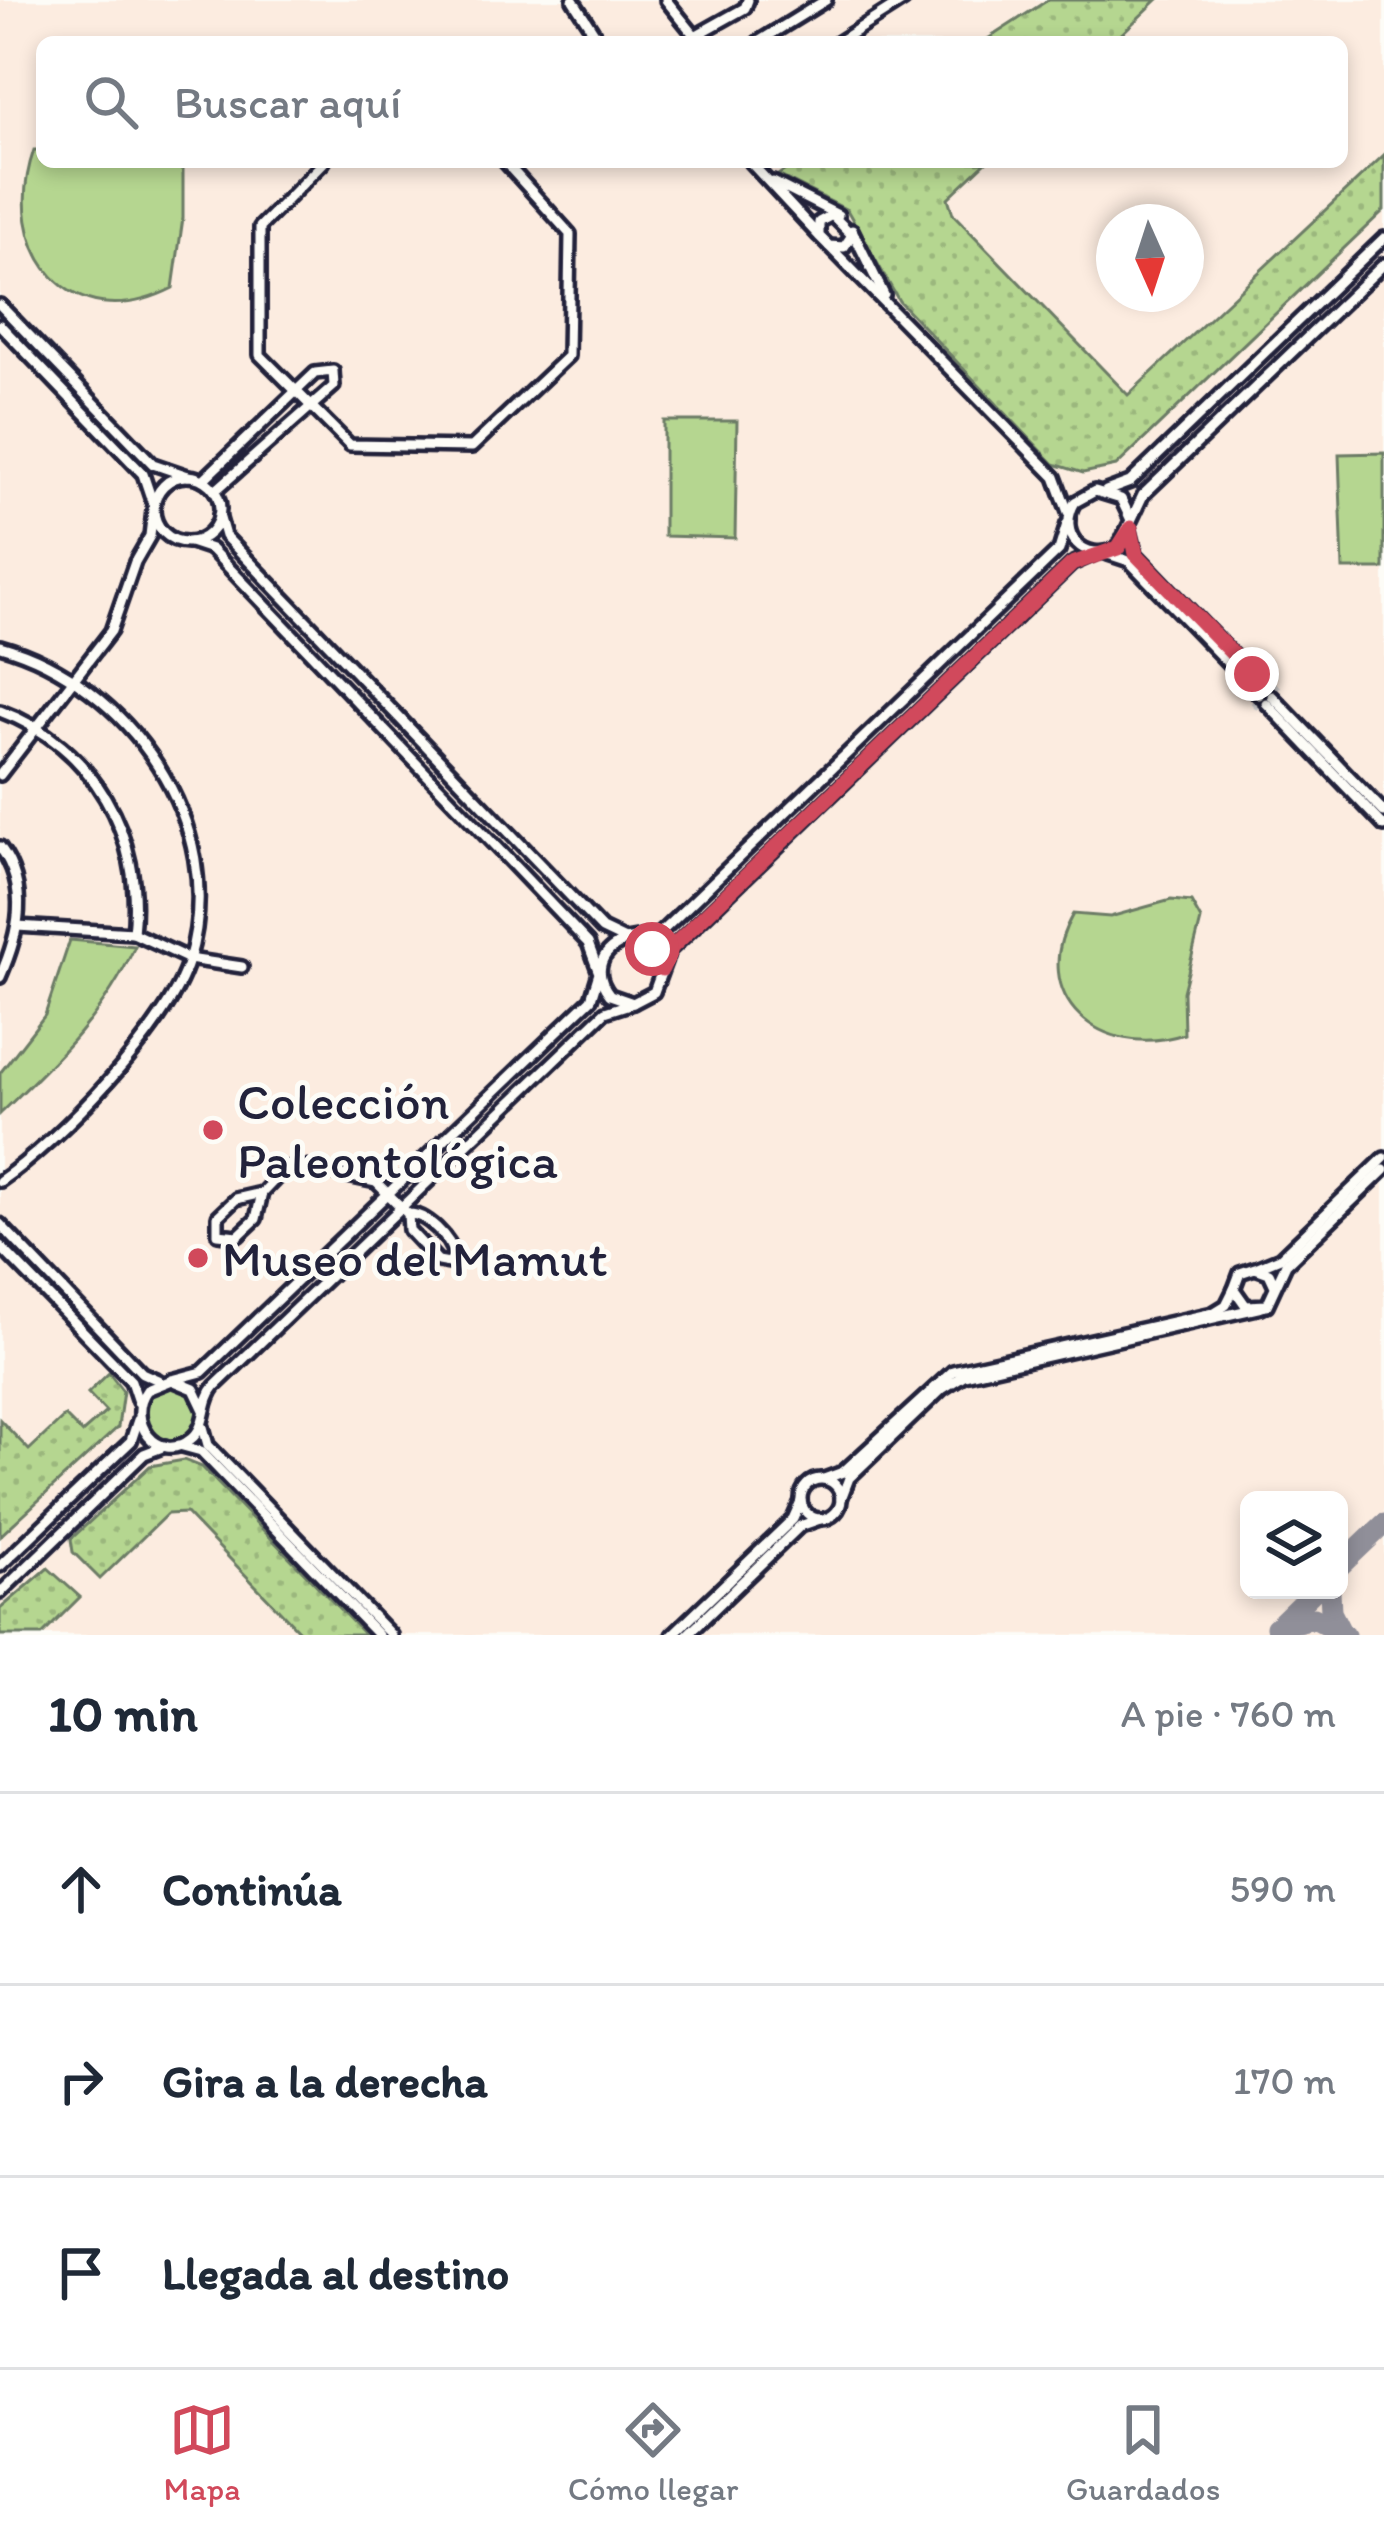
<!DOCTYPE html>
<html lang="es">
<head>
<meta charset="utf-8">
<style>
	:root { --surface:#fff; --page:#f2f2f3; --text:#1f2937; --muted:#747a83; --line:#e0e1e3; --accent:#d1495b }
	body { margin:0; font-family:Itim,sans-serif; background:var(--page); color:var(--text) }
	.controls { position:absolute; right:36px; bottom:36px; display:grid; overflow:hidden; border-radius:18px; box-shadow:0 6px 18px #0003 }
	.controls button { width:108px; height:108px; display:grid; place-items:center; padding:0; border:0; border-bottom:3px solid var(--line); background:var(--surface); color:var(--text); font:60px sans-serif }
	.compass { position:absolute; left:1096px; top:204px; width:108px; height:108px; border-radius:50%; background:var(--surface); box-shadow:0 6px 18px #0003; rotate:177deg }
	.stop { position:absolute; width:36px; height:36px; margin:-27px; border:9px solid #d1495b; border-radius:50%; background:#fff }
	.stop.end { background:#d1495b; border-color:#fff; box-shadow:0 3px 12px #0008 }
	.list { margin:0; padding:0; list-style:none }
	h2 { display:flex; justify-content:space-between; align-items:center; height:156px; margin:0; padding:0 48px; font-size:51px }
	h2 small { font-size:39px; font-weight:400; color:var(--muted) }
	.list li { display:grid; grid-template-columns:78px 1fr auto; gap:36px; align-items:center; box-sizing:border-box; height:192px; padding:0 48px; border-top:3px solid var(--line) }
	.list b { display:block; font-size:45px; white-space:nowrap }
	.list em { font-size:39px; font-style:normal; color:var(--muted) }
	.icon { flex:none; width:66px; height:66px; fill:none; stroke:currentColor; stroke-width:2; stroke-linecap:round; stroke-linejoin:round }
	.map { position:relative; flex:none; width:1384px; height:1635px; overflow:hidden }
	.search { position:absolute; background:var(--surface); box-shadow:0 6px 18px #0003; left:36px; right:36px; top:36px; height:132px; display:flex; align-items:center; gap:30px; box-sizing:border-box; padding:0 42px; border-radius:18px; color:var(--muted); font-size:45px }
	.sheet { height:732px; background:var(--surface) }
	nav { display:flex; justify-content:space-around; align-items:center; box-sizing:border-box; height:168px; border-top:3px solid var(--line); background:var(--surface); font-size:33px; color:var(--muted) }
	nav a { display:grid; justify-items:center; gap:6px }
	nav .on { color:var(--accent) }
	.map>svg:first-child { display:block }
	.built { fill:#fcece0; fill-rule:evenodd }
	.grass { fill:url(#grass-dots); stroke:#6c7c66; stroke-width:3 }
	.park { fill:#b5d690; stroke:#6c7c66; stroke-width:3 }
	.lines { fill:none; stroke-linecap:round; stroke-linejoin:round }
	.taxiway { stroke:#908f99; stroke-width:21 }
	.street-tunnel { stroke:#d1d0d1; stroke-width:9; stroke-dasharray:9 4.5; stroke-linecap:butt }
	.street-casing { stroke:#22223b; stroke-width:18 }
	.street { stroke:#fdfcf7; stroke-width:9 }
	.route { stroke:#d1495b; stroke-width:15 }
	.poi-dot { fill:#d1495b; stroke:#fdfcf7; stroke-width:4.5 }
	.labels { text-anchor:middle; stroke-width:10; stroke-linejoin:round; paint-order:stroke }
	.poi-label { font-size:51px; fill:#22223b; stroke:#fdfcf7; text-anchor:start }
</style>
</head>
<body>
<div class="map">
<svg width="1384" height="1635" viewBox="0 0 1384 1635">
	<defs>
		<pattern id="grass-dots" width="8" height="8" patternUnits="userSpaceOnUse" patternTransform="scale(3)"><rect width="8" height="8" fill="#b5d690"/><path d="M2 2h.1M6 6h.1" fill="none" stroke="#9bb77d" stroke-width="1.8" stroke-linecap="round"/></pattern>
	</defs>
	<rect width="100%" height="100%" fill="#fdfcf7"/>
	<filter id="ink" filterUnits="userSpaceOnUse"><feTurbulence type="fractalNoise" baseFrequency=".00833" numOctaves="2"/><feDisplacementMap in="SourceGraphic" scale="24" xChannelSelector="R" yChannelSelector="G"/><feConvolveMatrix kernelMatrix="1 2 1 2 8 2 1 2 1" color-interpolation-filters="sRGB"/></filter>
	<g filter="url(#ink)">
		<path class="built" d="M0,0H1384V1635H0ZM42,42H1342V162H42ZM1114,222H1186V294H1114ZM1249,1500H1339V1590H1249Z"/>
		<g class="grass">
			<polygon points="1048,0 1157,0 1113,42 983,42"/>
			<polygon points="1384,155 1384,210 1116,466 1083,473 1054,464 899,301 847,210 778,175 797,162 986,162 948,198 953,214 1128,395"/>
			<polygon points="109,1373 123,1391 118,1427 0,1536 0,1420 29,1450 65,1416 82,1433 106,1412 88,1393"/>
			<polygon points="184,1460 202,1467 365,1635 303,1635 186,1513 167,1514 100,1579 73,1552 71,1539 150,1466"/>
			<polygon points="48,1568 80,1597 42,1635 0,1635 0,1609"/>
		</g>
		<g class="park">
			<path d="M34,150H42V162H183V218L173,288C69,341 0,249 34,150Z"/>
			<polygon points="664,421 737,421 735,538 664,536"/>
			<polygon points="1384,453 1384,569 1343,569 1339,454"/>
			<path d="M1171,900L1191,902L1201,920L1183,992L1184,1034C1101,1061 1025,997 1073,914L1110,917Z"/>
			<path d="M70,940L135,946C104,1016 54,1062 0,1114V1073L45,1015Z"/>
			<circle cx="172" cy="1413" r="27"/>
		</g>
		<g class="lines">
			<g class="taxiway">
				<polyline points="1339,1567 1384,1524"/>
				<polyline points="1330,1590 1331,1612 1340,1630"/>
				<polyline points="1281,1623 1315,1590"/>
				<polyline points="1276,1627 1314,1618 1345,1635"/>
			</g>
			<g class="street-tunnel">
				<polyline points="1271,684 1278,691"/>
				<polyline points="1254,700 1260,707"/>
			</g>
			<g class="street-casing">
				<g id="street">
					<polyline points="573,0 600,42"/>
					<polyline points="666,0 695,36 745,8 748,0"/>
					<polyline points="758,42 826,0"/>
					<polyline points="838,42 904,0"/>
					<polyline points="324,162 260,227 260,355 350,445 472,447 568,356 570,234 505,162"/>
					<polyline points="750,162 819,236 829,246 844,247 852,235 832,215 819,222 819,236"/>
					<polyline points="773,182 838,215"/>
					<polyline points="852,230 884,295"/>
					<polyline points="829,246 1055,477 1068,512"/>
					<polyline points="0,305 153,464 188,476"/>
					<polyline points="0,325 143,474 153,504"/>
					<circle cx="187" cy="509" r="33"/>
					<polyline points="203,480 315,373 333,371 334,386 215,491"/>
					<polyline points="1106,491 1130,482 1384,238"/>
					<polyline points="219,515 225,536 602,929 625,940 659,934 1059,550 1067,524"/>
					<path d="M1131,520L1121,499L1095,491L1075,502C1056,534 1084,564 1118,548L1143,495L1384,264"/>
					<polyline points="1130,531 1136,554 1265,689"/>
					<polyline points="1108,554 1129,561 1259,695"/>
					<path d="M0,646C128,682 230,824 189,960C169,1027 58,1142 0,1181"/>
					<polyline points="1272,696 1384,812"/>
					<polyline points="1266,703 1384,826"/>
					<path d="M0,711C93,745 144,836 133,933"/>
					<polyline points="0,775 111,631 135,562 150,536 153,510"/>
					<path d="M0,847C30,888 19,934 0,977"/>
					<polyline points="17,926 133,933 189,959 242,967"/>
					<path d="M623,942C599,952 593,974 610,995L633,1003L654,992L669,951L1072,564L1094,554"/>
					<polyline points="640,942 657,955 661,969"/>
					<path d="M262,1193L256,1219L238,1236L218,1234V1216L236,1199L262,1193L284,1170L299,1166L376,1182L408,1214L409,1230L438,1261L449,1263L454,1256C451,1238 426,1213 408,1214"/>
					<polyline points="0,1224 142,1373 158,1380"/>
					<polyline points="0,1246 131,1381 138,1402"/>
					<polyline points="1258,1267 1280,1258 1384,1158"/>
					<polyline points="1275,1286 1269,1273 1255,1268 1240,1273 1234,1289 1246,1306 1267,1305 1286,1264 1384,1170"/>
					<polyline points="172,1380 202,1372 591,999 599,973 588,943 211,549 190,542"/>
					<path d="M204,1410L194,1389L172,1380L147,1390C125,1420 158,1466 191,1439C208,1426 201,1402 215,1386L605,1012L633,1003"/>
					<polyline points="203,1427 208,1445 391,1635"/>
					<polyline points="179,1445 201,1451 378,1635"/>
					<circle cx="821" cy="1499" r="20"/>
					<polyline points="824,1479 843,1472 953,1371 1213,1313 1226,1305 1234,1289"/>
					<polyline points="841,1499 849,1478 942,1389 964,1375 1262,1307"/>
					<polyline points="0,1566 131,1441 138,1420"/>
					<polyline points="0,1593 144,1454 165,1446"/>
					<polyline points="672,1635 793,1519 801,1501"/>
					<polyline points="687,1635 800,1526 820,1519"/>
				</g>
			</g>
			<use href="#street" class="street"/>
		</g>
	</g>
	<g class="lines" filter="url(#ink)">
		<polyline class="route" points="652,949 662,969 672,947 1072,564 1118,548 1131,528 1136,554 1252,674"/>
	</g>
	<g class="poi-dot">
		<circle cx="213" cy="1130" r="12"/>
		<circle cx="198" cy="1258" r="12"/>
	</g>
	<g class="labels">
		<g class="poi-label">
			<text x="237" y="1119">Colección<tspan x="237" dy="59">Paleontológica</tspan></text>
			<text x="222" y="1276">Museo del Mamut</text>
		</g>
	</g>
</svg>
<div class="controls">
<button><svg class="icon" aria-label="layers" viewBox="0 0 24 24"><path d="M12 4l9 5-9 5-9-5zM3 14l9 5 9-5"/></svg></button>
</div>
<svg class="compass" viewBox="-18 -18 36 36"><path d="M0-13l5 13h-10z" fill="#e53935"/><path d="M0 13l5-13h-10z" fill="#747a83"/></svg>
<div class="stop" style="left:652px;top:949px"></div>
<div class="stop end" style="left:1252px;top:674px"></div>
<div class="search"><svg class="icon" aria-label="search" viewBox="0 0 24 24"><circle cx="10" cy="10" r="6"/><path d="M15 15l6 6"/></svg>Buscar aquí</div>
</div>
<section class="sheet">
<h2>10 min<small>A pie · 760 m</small></h2>
<ul class="list">
<li><svg class="icon" aria-label="ahead" viewBox="0 0 24 24"><path d="M12 20V5M6 11l6-6 6 6"/></svg><div><b>Continúa</b></div><em>590 m</em></li>
<li><svg class="icon" aria-label="right" viewBox="0 0 24 24"><path d="M7 20v-9h11M14 6l5 5-5 5"/></svg><div><b>Gira a la derecha</b></div><em>170 m</em></li>
<li><svg class="icon" aria-label="arrive" viewBox="0 0 24 24"><path d="M6 21V4h12l-3 4 3 4H6"/></svg><div><b>Llegada al destino</b></div></li>
</ul>
</section>
<nav>
<a class="on"><svg class="icon" aria-label="map" viewBox="0 0 24 24"><path d="M3 6l6-2 6 2 6-2v14l-6 2-6-2-6 2zM9 4v14M15 6v14"/></svg>Mapa</a>
<a><svg class="icon" aria-label="directions" viewBox="0 0 24 24"><path d="M12 3l9 9-9 9-9-9zM9 14v-3h6M13 9l2 2-2 2"/></svg>Cómo llegar</a>
<a><svg class="icon" aria-label="saved" viewBox="0 0 24 24"><path d="M7 4h10v16l-5-4-5 4z"/></svg>Guardados</a>
</nav>
</body>
</html>
